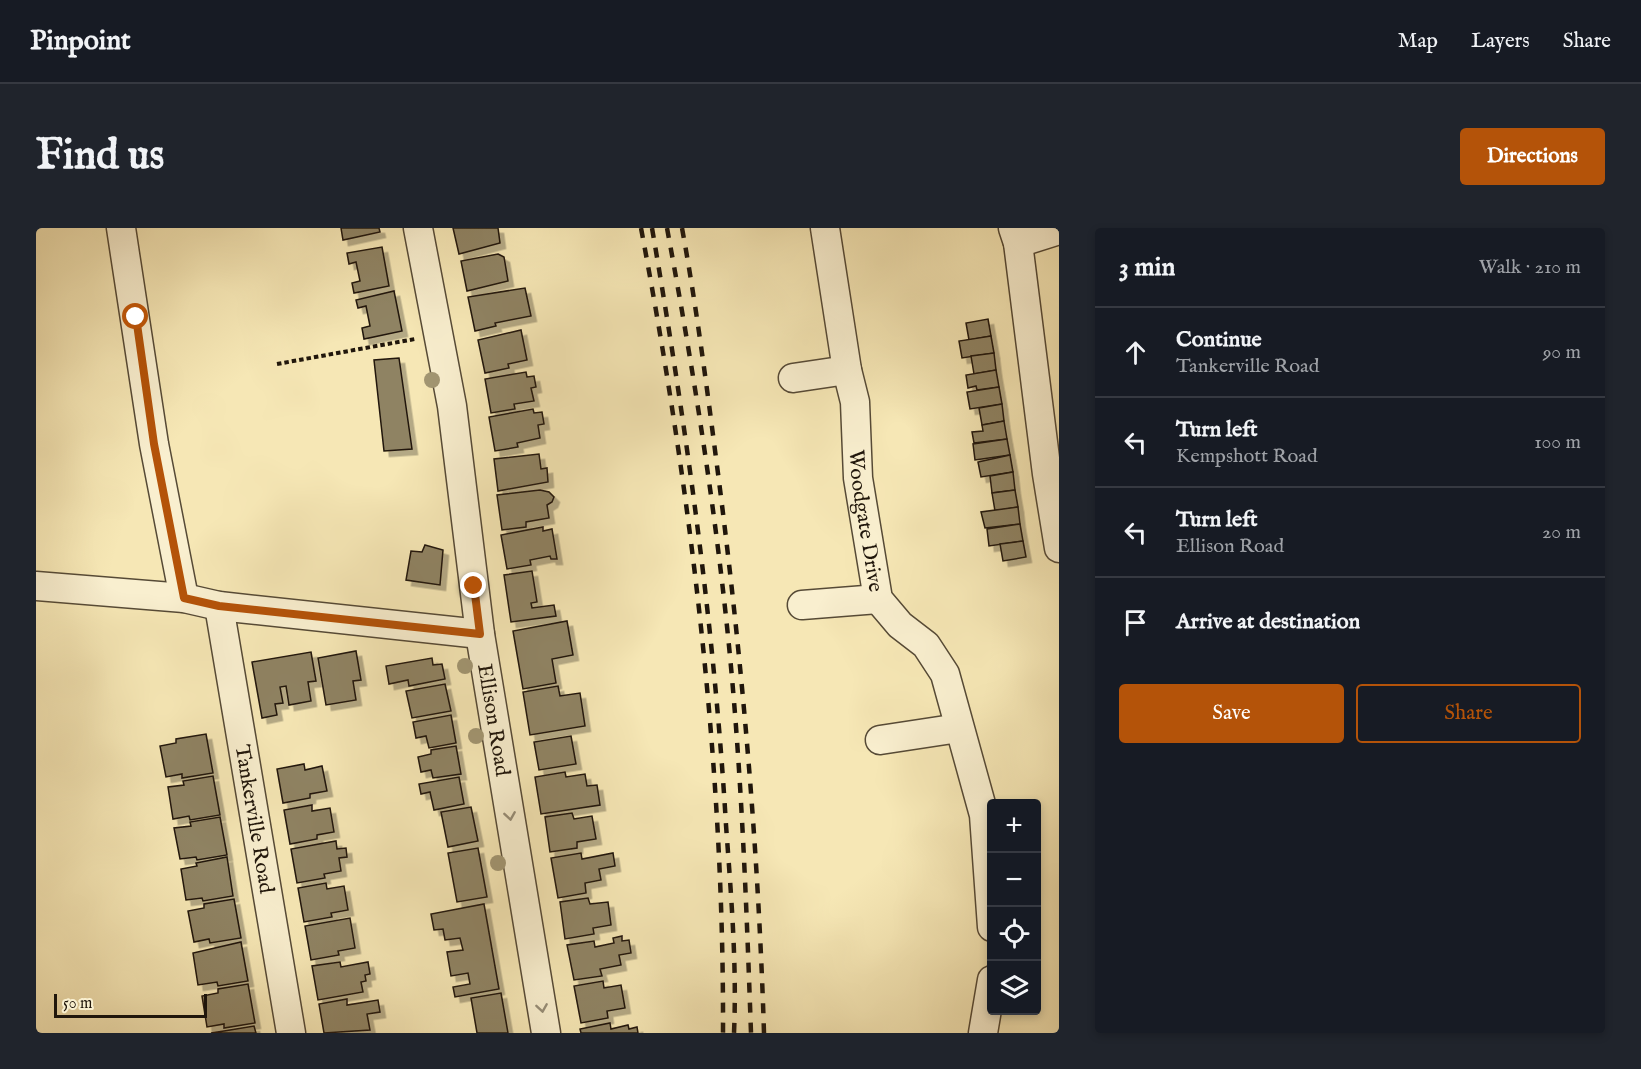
<!DOCTYPE html>
<html lang="en">
<head>
<meta charset="utf-8">
<style>
	:root { --surface:#171b24; --page:#20242c; --text:#f1f3f6; --muted:#9ea1a6; --line:#363941; --accent:#b45309 }
	body { margin:0; font-family:"IM FELL English",serif; background:var(--page); color:var(--text) }
	.controls { position:absolute; right:18px; bottom:18px; display:grid; overflow:hidden; border-radius:6px; box-shadow:0 3px 9px #0003 }
	.controls button { width:54px; height:54px; display:grid; place-items:center; padding:0; border:0; border-bottom:2px solid var(--line); background:var(--surface); color:var(--text); font:30px sans-serif }
	.scale { position:absolute; left:18px; bottom:15px; width:153px; box-sizing:border-box; padding-left:6px; border:3px solid #20160b; border-top:0; font-size:16px; line-height:21px; white-space:nowrap; color:#20160b; -webkit-text-stroke:4px #f9efcf; paint-order:stroke }
	.stop { position:absolute; width:18px; height:18px; margin:-14px; border:4px solid #b45309; border-radius:50%; background:#fff }
	.stop.end { background:#b45309; border-color:#fff; box-shadow:0 2px 6px #0008 }
	.list { margin:0; padding:0; list-style:none }
	h2 { display:flex; justify-content:space-between; align-items:center; height:78px; margin:0; padding:0 24px; font-size:26px }
	h2 small { font-size:20px; font-weight:400; color:var(--muted) }
	.list li { display:grid; grid-template-columns:39px 1fr auto; gap:18px; align-items:center; box-sizing:border-box; height:90px; padding:0 24px; border-top:2px solid var(--line) }
	.list b { display:block; font-size:22px; white-space:nowrap }
	.list p { margin:0; font-size:20px; white-space:nowrap; color:var(--muted) }
	.list em { font-size:20px; font-style:normal; color:var(--muted) }
	.actions { display:flex; gap:12px; padding:18px 24px }
	.actions a { flex:1; padding:14px 0; border:2px solid var(--accent); border-radius:6px; text-align:center; font-size:21px; color:var(--accent) }
	.actions .main { background:var(--accent); color:#fff }
	.icon { flex:none; width:33px; height:33px; fill:none; stroke:currentColor; stroke-width:2; stroke-linecap:round; stroke-linejoin:round }
	.map { position:relative; flex:none; width:1023px; height:805px; overflow:hidden; border-radius:6px }
	header { display:flex; align-items:center; gap:36px; box-sizing:border-box; height:84px; padding:0 30px; background:var(--surface); border-bottom:2px solid var(--line) }
	header strong { font-size:28px }
	nav { display:flex; gap:33px; margin-inline-start:auto; font-size:21px }
	.intro { display:flex; align-items:center; justify-content:space-between; box-sizing:border-box; height:144px; padding:0 36px }
	h1 { margin:0; font-size:42px }
	.button { padding:15px 27px; border-radius:6px; background:var(--accent); color:#fff; font-size:21px; font-weight:700 }
	main { display:flex; gap:36px; padding:0 36px }
	aside { flex:1; background:var(--surface); border-radius:6px; box-shadow:0 3px 9px #0003 }
	.map>svg:first-child { display:block }
	.building { fill:#8f8363; stroke:#20160b; stroke-width:1.5; filter:url(#shadow) }
	.lines { fill:none; stroke-linecap:round; stroke-linejoin:round }
	.minor-casing { stroke:#564a36; stroke-width:31 }
	.path { stroke:#20160b; stroke-width:4; stroke-dasharray:4.5 3; stroke-linecap:butt }
	.minor { stroke:#f9efcf; stroke-width:28 }
	.rail { stroke:#20160b; stroke-width:4.5; stroke-dasharray:10 10; stroke-linecap:butt }
	.tree { fill:#a29672 }
	.oneway { stroke:#978d77 }
	.route { stroke:#b45309; stroke-width:8 }
	.labels { text-anchor:middle; stroke-width:6; stroke-linejoin:round; paint-order:stroke }
	.street-label { font-size:21px; fill:#20160b; stroke:#f9efcf }
</style>
</head>
<body>
<header>
<strong>Pinpoint</strong>
<nav><a>Map</a><a>Layers</a><a>Share</a></nav>
</header>
<div class="intro"><h1>Find us</h1><a class="button">Directions</a></div>
<main>
<div class="map">
<svg width="1023" height="805" viewBox="0 0 1023 805">
	<defs>
		<filter id="shadow"><feDropShadow dx="5.5" dy="5.5" stdDeviation="0" flood-color="#0004"/></filter>
	</defs>
	<rect width="100%" height="100%" fill="#f6e7b5"/>
	<filter id="stains"><feTurbulence type="fractalNoise" baseFrequency=".00333" numOctaves="4"/><feColorMatrix values="0 0 0 0 .2 0 0 0 0 .09 0 0 0 0 .02 0 0 0 .5 -.17"/></filter>
	<radialGradient id="worn" r=".72"><stop offset=".6" stop-color="#630" stop-opacity="0"/><stop offset="1" stop-color="#630" stop-opacity=".3"/></radialGradient>
	<g class="building">
		<polygon points="305,0 343,0 344,4 307,12"/>
		<polygon points="417,0 462,0 464,15 423,26"/>
		<polygon points="346,19 353,58 318,65 316,55 324,53 320,34 313,36 311,25"/>
		<polygon points="462,26 468,29 472,53 431,63 425,33"/>
		<polygon points="489,60 495,88 459,95 460,98 439,103 432,69"/>
		<polygon points="358,63 366,103 328,111 326,100 334,98 330,78 322,80 320,72"/>
		<polygon points="952,91 955,108 933,112 930,95"/>
		<polygon points="485,102 491,132 472,136 473,140 449,145 442,112"/>
		<polygon points="955,108 958,125 926,130 923,113"/>
		<polygon points="958,125 960,142 938,146 935,128"/>
		<polygon points="363,130 376,221 348,223 338,132"/>
		<polygon points="960,142 963,159 941,162 940,158 932,160 930,147"/>
		<polygon points="490,144 491,149 498,148 500,159 495,160 498,173 478,176 479,181 455,185 449,151"/>
		<polygon points="963,159 966,176 934,181 931,164"/>
		<polygon points="966,176 968,193 946,197 943,180"/>
		<polygon points="497,181 498,185 506,184 508,196 502,197 504,210 481,215 482,219 459,223 453,189"/>
		<polygon points="968,193 971,211 938,215 936,204 947,203 946,197"/>
		<polygon points="971,211 974,227 939,232 937,216"/>
		<polygon points="503,226 505,241 511,240 512,254 462,263 458,231"/>
		<polygon points="974,227 977,244 945,249 942,234"/>
		<polygon points="977,244 979,262 956,265 954,248"/>
		<polygon points="504,262 513,264 518,269 516,274 511,277 513,290 490,294 490,299 466,302 461,267"/>
		<polygon points="979,262 982,279 959,283 956,265"/>
		<polygon points="982,279 984,296 949,300 945,284"/>
		<polygon points="984,296 987,313 953,318 951,301"/>
		<polygon points="507,299 507,303 516,301 521,331 515,331 514,328 494,332 495,337 471,341 465,307"/>
		<polygon points="987,313 990,329 967,333 964,316"/>
		<polygon points="389,317 407,322 404,357 370,352 375,323 386,324"/>
		<polygon points="496,343 501,374 495,375 496,380 518,377 520,388 475,394 468,347"/>
		<polygon points="531,393 537,427 516,431 520,455 487,461 477,403"/>
		<polygon points="320,423 325,452 317,453 320,472 290,477 282,430"/>
		<polygon points="275,424 280,453 272,454 275,473 253,477 250,458 244,459 247,475 239,476 241,487 226,490 216,434"/>
		<polygon points="396,430 397,437 406,436 409,451 373,458 372,452 353,456 350,438"/>
		<polygon points="409,456 415,483 376,490 370,463"/>
		<polygon points="522,458 524,468 544,465 549,498 494,507 487,464"/>
		<polygon points="415,487 420,515 393,520 390,508 380,510 377,494"/>
		<polygon points="170,506 177,545 146,550 146,546 130,549 124,518 140,515 140,511"/>
		<polygon points="535,508 540,536 503,542 498,514"/>
		<polygon points="420,518 425,546 397,550 395,542 385,544 382,529 395,526 395,522"/>
		<polygon points="268,536 269,542 286,538 291,563 274,566 274,570 247,575 241,541"/>
		<polygon points="529,544 530,549 549,546 551,558 561,557 564,577 505,586 499,549"/>
		<polygon points="177,548 184,587 154,592 153,588 137,591 132,559 148,557 147,553"/>
		<polygon points="423,549 428,576 398,582 394,564 385,566 383,556"/>
		<polygon points="276,577 276,583 294,580 298,604 281,607 281,611 254,616 248,582"/>
		<polygon points="435,579 442,613 412,619 405,584"/>
		<polygon points="536,585 538,591 556,588 560,611 541,614 541,620 514,624 509,589"/>
		<polygon points="184,589 191,627 161,632 160,629 144,631 138,600 155,598 154,594"/>
		<polygon points="300,613 301,621 310,620 311,629 303,630 305,643 288,646 289,650 261,655 255,621"/>
		<polygon points="442,620 451,669 421,674 412,625"/>
		<polygon points="545,625 546,631 577,625 579,638 563,641 565,652 549,655 550,665 522,670 515,630"/>
		<polygon points="191,629 197,668 167,673 166,670 150,672 145,641 161,638 160,635"/>
		<polygon points="290,655 291,661 308,658 312,682 295,685 296,689 268,694 262,660"/>
		<polygon points="552,670 554,676 572,674 575,697 557,700 558,706 529,711 524,674"/>
		<polygon points="198,671 205,710 174,715 173,711 158,714 152,683 168,680 168,676"/>
		<polygon points="448,676 463,761 419,769 417,759 434,756 432,745 415,748 411,724 427,722 424,710 409,712 407,701 398,702 395,686"/>
		<polygon points="314,690 319,720 302,723 303,727 275,732 269,698"/>
		<polygon points="586,708 586,713 593,712 595,725 583,727 585,737 564,741 566,748 538,752 531,717 558,713 559,719 578,715 577,710"/>
		<polygon points="205,714 212,753 182,758 181,754 162,757 157,725"/>
		<polygon points="304,734 305,739 332,734 334,746 329,747 330,753 325,754 327,764 282,772 276,738"/>
		<polygon points="567,753 568,760 585,757 589,780 571,783 572,790 545,795 538,758"/>
		<polygon points="212,756 219,795 188,800 188,796 171,799 166,768 182,765 182,761"/>
		<polygon points="465,765 472,805 441,805 435,770"/>
		<polygon points="311,771 311,777 342,772 344,784 331,786 334,802 288,805 283,776"/>
		<polygon points="574,795 575,801 592,797 593,801 601,799 602,805 545,805 544,801"/>
		<polygon points="218,798 220,805 175,805 188,803"/>
	</g>
	<g class="lines">
		<g class="minor-casing">
			<g id="minor">
				<polyline points="85,0 118,216 148,370"/>
				<path id="s1" d="M382,0L416,178L444,406L510,805"/>
				<path id="s2" d="M789,0L811,142L819,174L822,250L842,371L864,397L890,417L909,446L948,587L956,699"/>
				<polyline points="977,0 982,15 1011,246 1023,320"/>
				<polyline points="982,15 1023,2"/>
				<polyline points="757,150 811,142"/>
				<polyline points="0,358 148,370 183,378 444,406"/>
				<polyline points="766,377 842,371"/>
				<path id="s3" d="M183,378L255,805"/>
				<polyline points="844,512 923,500"/>
				<polyline points="947,805 956,752"/>
			</g>
		</g>
		<polyline class="path" points="241,136 379,111"/>
		<use href="#minor" class="minor"/>
		<g class="rail">
			<path d="M605,0C655,265 688,535 687,805"/>
			<path d="M616,0C650,198 678,396 690,597C695,666 701,736 698,805"/>
			<path d="M631,0C655,129 676,259 690,389C705,527 710,666 715,805"/>
			<path d="M646,0C660,76 670,153 680,230C705,421 722,612 728,805"/>
		</g>
	</g>
	<g class="tree">
		<circle cx="396" cy="152" r="8"/>
		<circle cx="429" cy="438" r="8"/>
		<circle cx="440" cy="508" r="8"/>
		<circle cx="462" cy="635" r="8"/>
	</g>
	<defs><path id="oneway-chevron" d="M-2-3.5L2.5 0L-2 3.5" fill="none" stroke-width="1.6" stroke-linecap="round" stroke-linejoin="round" transform="scale(1.5)"/></defs>
	<g class="oneway">
		<use href="#oneway-chevron" transform="translate(474 588) rotate(81)"/>
		<use href="#oneway-chevron" transform="translate(506 780) rotate(81)"/>
	</g>
	<g class="lines">
		<polyline class="route" points="100,89 118,216 148,370 183,378 444,406 438,358"/>
	</g>
	<g class="labels">
		<g class="street-label">
			<text dy="7" stroke="none"><textPath href="#s2" startOffset="296">Woodgate Drive</textPath></text>
			<text dy="7" stroke="none"><textPath href="#s1" startOffset="498">Ellison Road</textPath></text>
			<text dy="7" stroke="none"><textPath href="#s3" startOffset="216">Tankerville Road</textPath></text>
		</g>
	</g>
	<rect width="100%" height="100%" filter="url(#stains)"/>
	<rect width="100%" height="100%" fill="url(#worn)"/>
</svg>
<div class="controls">
<button>+</button>
<button>−</button>
<button><svg class="icon" aria-label="locate" viewBox="0 0 24 24"><circle cx="12" cy="12" r="6"/><path d="M12 2v4M12 18v4M2 12h4M18 12h4"/></svg></button>
<button><svg class="icon" aria-label="layers" viewBox="0 0 24 24"><path d="M12 4l9 5-9 5-9-5zM3 14l9 5 9-5"/></svg></button>
</div>
<div class="scale">50 m</div>
<div class="stop" style="left:100px;top:89px"></div>
<div class="stop end" style="left:438px;top:358px"></div>
</div>
<aside>
<h2>3 min<small>Walk · 210 m</small></h2>
<ul class="list">
<li><svg class="icon" aria-label="ahead" viewBox="0 0 24 24"><path d="M12 20V5M6 11l6-6 6 6"/></svg><div><b>Continue</b><p>Tankerville Road</p></div><em>90 m</em></li>
<li><svg class="icon" aria-label="left" viewBox="0 0 24 24"><path d="M17 20v-9H6M10 6l-5 5 5 5"/></svg><div><b>Turn left</b><p>Kempshott Road</p></div><em>100 m</em></li>
<li><svg class="icon" aria-label="left" viewBox="0 0 24 24"><path d="M17 20v-9H6M10 6l-5 5 5 5"/></svg><div><b>Turn left</b><p>Ellison Road</p></div><em>20 m</em></li>
<li><svg class="icon" aria-label="arrive" viewBox="0 0 24 24"><path d="M6 21V4h12l-3 4 3 4H6"/></svg><div><b>Arrive at destination</b></div></li>
</ul>
<div class="actions"><a class="main">Save</a><a>Share</a></div>
</aside>
</main>
</body>
</html>
